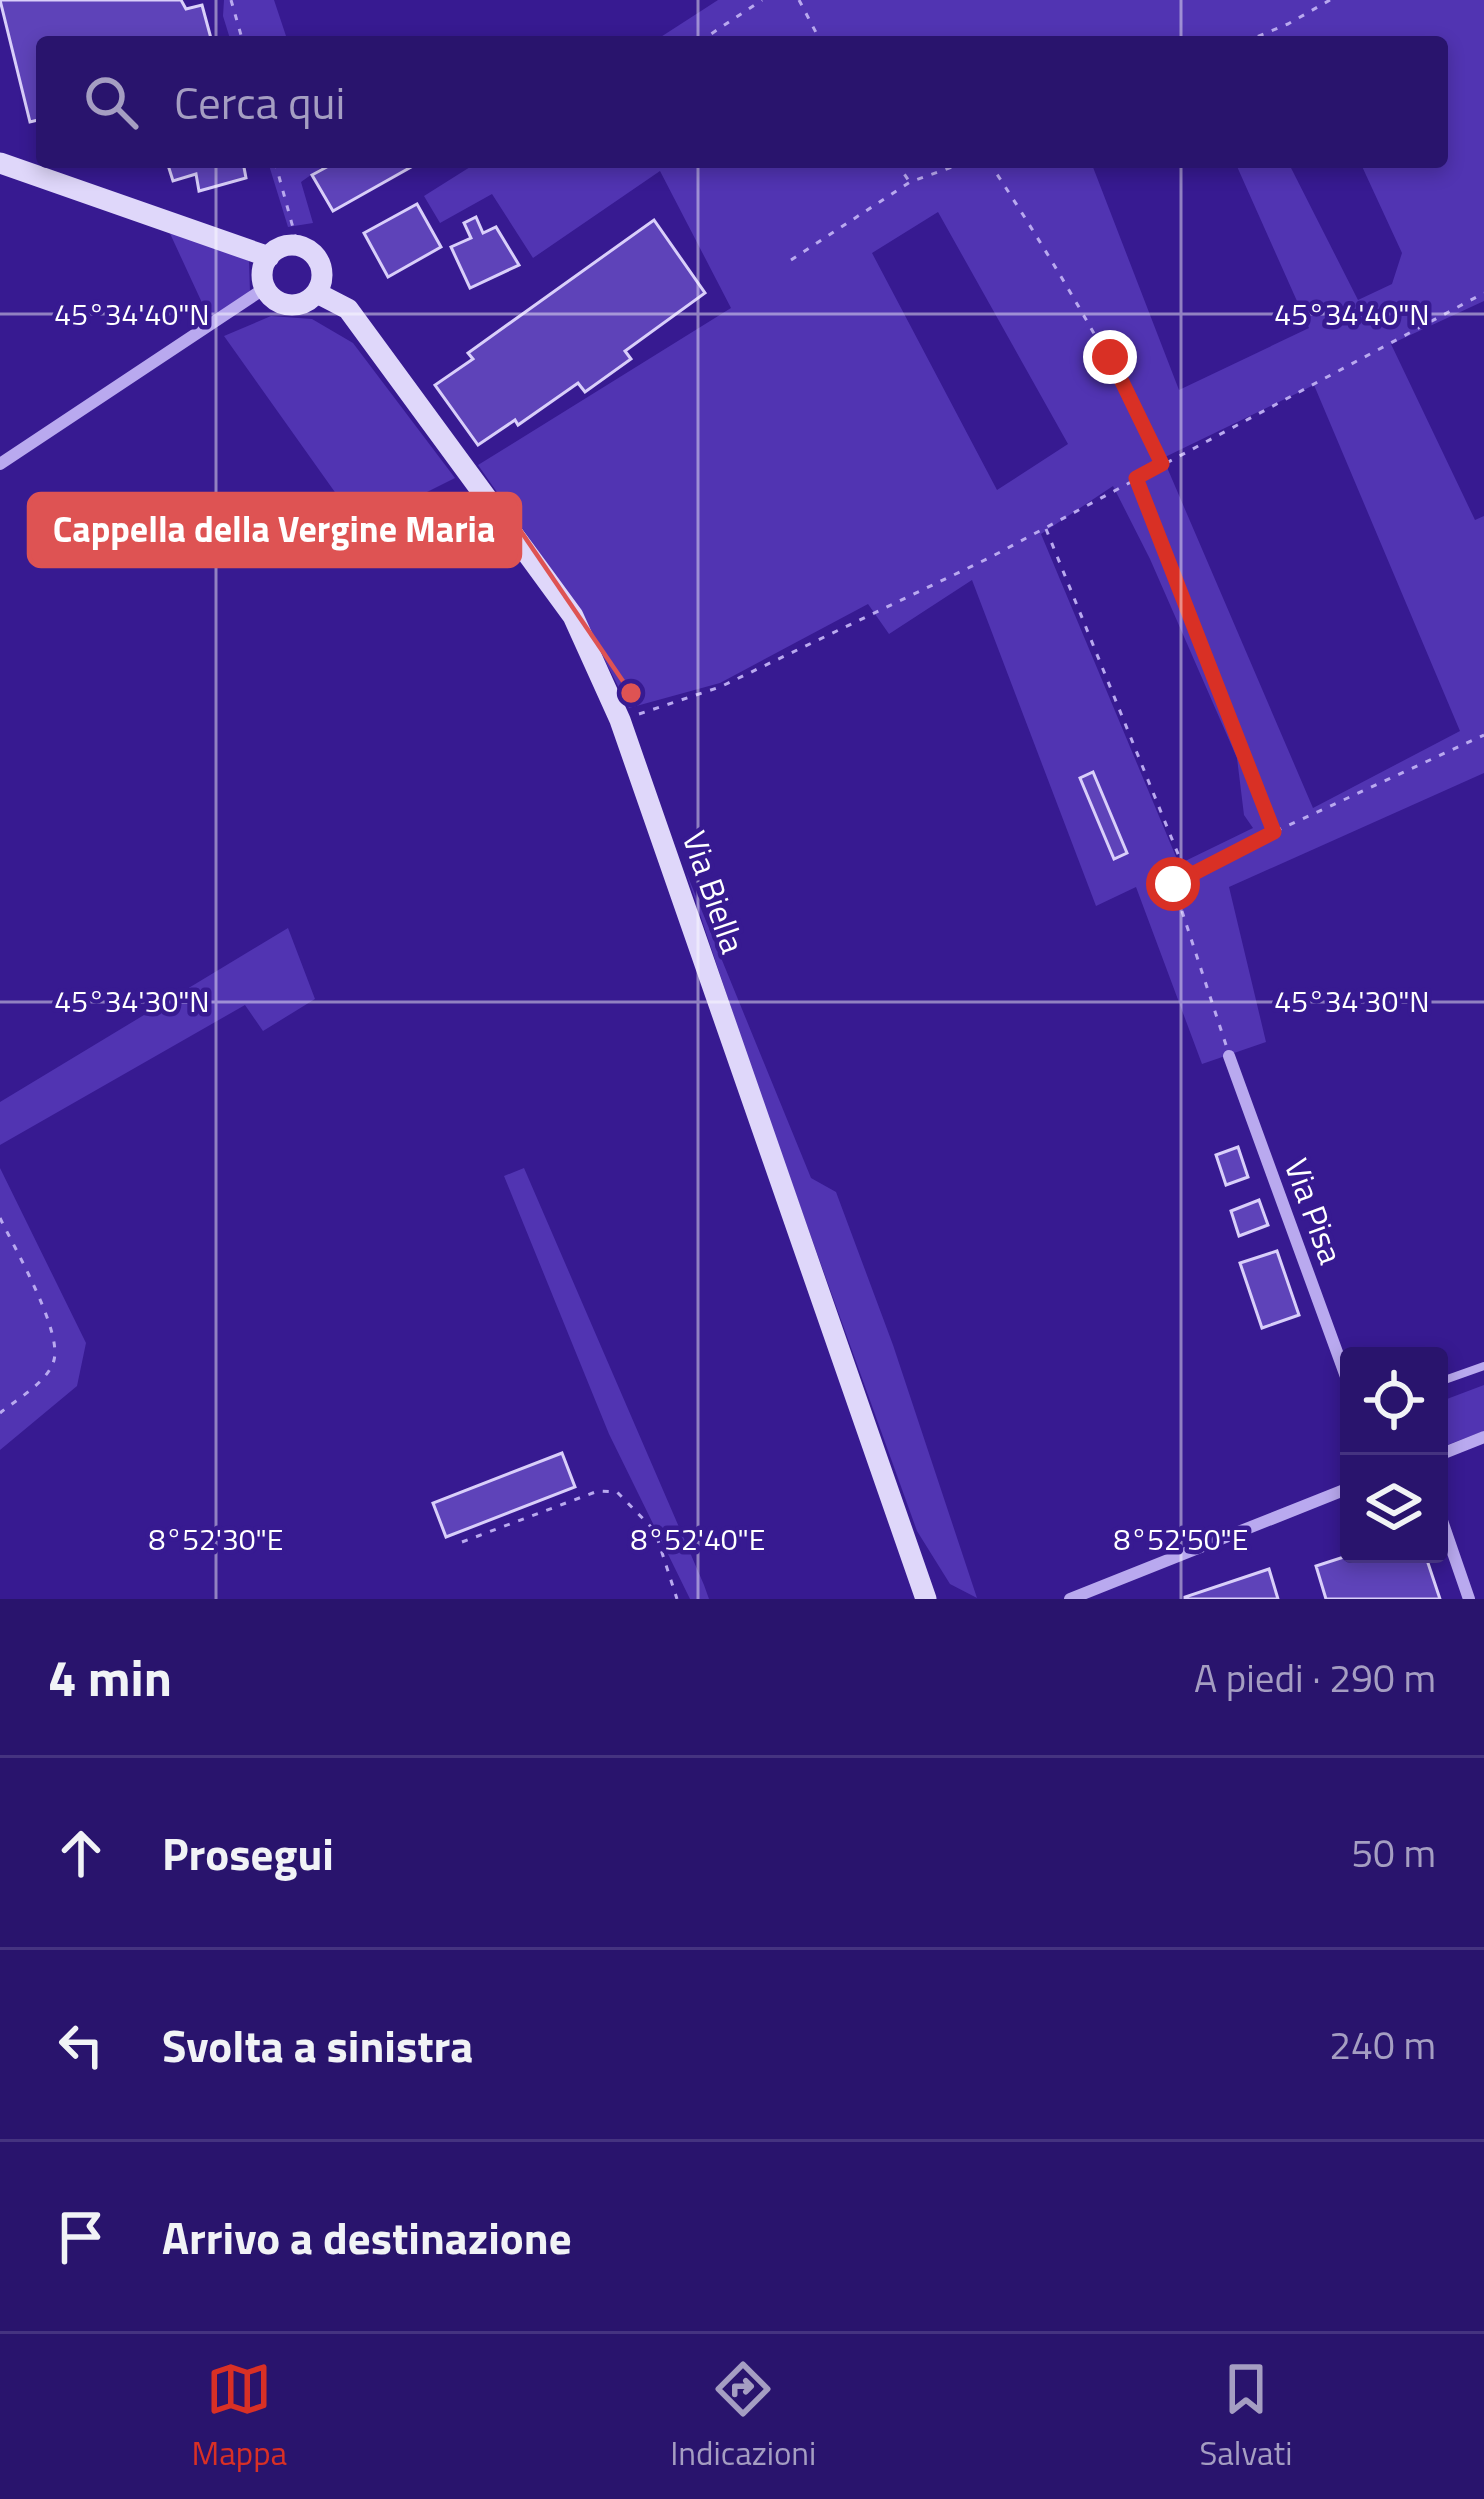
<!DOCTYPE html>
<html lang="it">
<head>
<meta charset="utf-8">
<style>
  :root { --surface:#29146d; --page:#311d72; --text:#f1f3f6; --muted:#a59ec2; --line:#453380; --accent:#d93025 }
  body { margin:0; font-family:"Titillium Web",sans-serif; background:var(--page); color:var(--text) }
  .controls { position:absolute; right:36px; bottom:36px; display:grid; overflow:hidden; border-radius:12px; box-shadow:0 6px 18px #0003 }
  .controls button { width:108px; height:108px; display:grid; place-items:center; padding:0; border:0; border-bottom:3px solid var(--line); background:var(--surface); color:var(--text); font:60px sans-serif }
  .stop { position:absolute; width:36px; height:36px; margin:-27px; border:9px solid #d93025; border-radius:50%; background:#fff }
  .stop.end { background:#d93025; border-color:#fff; box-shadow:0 3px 12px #0008 }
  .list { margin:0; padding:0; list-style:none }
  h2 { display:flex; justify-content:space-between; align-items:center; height:156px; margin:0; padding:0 48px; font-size:51px }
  h2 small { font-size:39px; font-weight:400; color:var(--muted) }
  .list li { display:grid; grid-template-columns:78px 1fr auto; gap:36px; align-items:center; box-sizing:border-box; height:192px; padding:0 48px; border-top:3px solid var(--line) }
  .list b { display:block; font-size:45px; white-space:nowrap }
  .list em { font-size:39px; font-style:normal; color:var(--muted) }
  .icon { flex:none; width:66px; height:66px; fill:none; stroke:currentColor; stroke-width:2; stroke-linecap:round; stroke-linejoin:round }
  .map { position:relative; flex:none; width:1484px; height:1599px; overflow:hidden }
  .search { position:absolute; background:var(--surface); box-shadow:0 6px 18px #0003; left:36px; right:36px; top:36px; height:132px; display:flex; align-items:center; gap:30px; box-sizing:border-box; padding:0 42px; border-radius:12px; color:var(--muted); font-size:45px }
  .sheet { height:732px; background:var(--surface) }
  nav { display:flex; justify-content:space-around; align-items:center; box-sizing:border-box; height:168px; border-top:3px solid var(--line); background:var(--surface); font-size:33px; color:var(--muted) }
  nav a { display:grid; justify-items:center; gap:6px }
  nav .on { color:var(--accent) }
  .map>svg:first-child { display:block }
</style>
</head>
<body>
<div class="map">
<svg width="1484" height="1599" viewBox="0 0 1484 1599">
  <rect width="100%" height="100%" fill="#371a91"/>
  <!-- green -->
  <path fill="#5134b2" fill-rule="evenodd" d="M224,0H274L288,42H231L223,16Z
    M718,0H1484V301L1391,344L1475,520L1484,516V773L1229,887L1266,1042L1202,1064L1136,887L1096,906L972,580L889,634L868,604L720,683L629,708L580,611L478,465L731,308L660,171L533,258L492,194L440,223L424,196L478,162H1091L1179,390L1309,328L1235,162H1288L1358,300L1392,284L1402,253L1360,162H1442V42H653ZM938,212L1068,444L997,490L872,253ZM1314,385L1460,731L1313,808L1163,458ZM1113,486L1150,559L1237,758L1244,815L1253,828L1179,864L1041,534Z
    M268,162H329L301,182L313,223L288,227Z
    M167,227L249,261L250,293L210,320Z
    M271,316L312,319L353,343L455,478L359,526L224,336Z
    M686,872L811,1178L836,1192L893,1345L977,1598L950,1584L917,1531L759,1092Z
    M288,928L315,999L263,1031L245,1005L0,1145V1102Z
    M0,1168L86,1343L77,1386L0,1450Z
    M524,1168L704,1585L709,1599H690L609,1434L504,1176Z
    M1484,1385V1431L1439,1448V1402Z"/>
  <!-- building -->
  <path fill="#5e43b9" stroke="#d9cffa" stroke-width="3" d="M0,0H181L186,9L202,5L212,42H42V119L30,122Z
    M167,162H243L246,178L199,191L196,174L173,181Z
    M336,162H420L333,211L312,175Z
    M417,204L441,247L388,277L364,233Z
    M476,217L483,233L496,227L519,265L470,288L451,247L471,238L464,223Z
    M654,220L705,293L625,351L631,359L585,392L578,383L518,425L515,420L478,445L435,385L473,359L468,353Z
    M1093,772L1127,853L1114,859L1080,778Z
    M1238,1147L1248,1177L1226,1185L1216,1155Z
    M1259,1200L1268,1225L1239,1236L1231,1211Z
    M1277,1251L1299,1315L1262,1328L1240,1263Z
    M562,1453L575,1487L446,1537L433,1503Z
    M1353,1554H1425L1440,1599H1326L1316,1566Z
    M1269,1569L1278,1599H1185V1597Z"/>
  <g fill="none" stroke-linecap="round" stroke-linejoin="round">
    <!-- path -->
    <path stroke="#b9a9ef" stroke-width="3" stroke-dasharray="6 9" stroke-linecap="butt" d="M231,0L243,42
      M799,0L821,42
      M699,42L762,0
      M1244,42L1288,24L1330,0
      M275,162L298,246
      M896,162L909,181
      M989,162C1053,259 1110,357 1162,462
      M791,260L910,182L966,162
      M1137,479L1273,828
      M1046,529L1187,876
      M639,714L720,687L989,558L1484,293
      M1226,1045L1173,884L1274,832L1484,735
      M0,1218C14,1247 62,1330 54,1360C48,1382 17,1399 0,1413
      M1439,1476L1447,1500
      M462,1542L598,1491L617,1492L655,1531L677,1599"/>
    <!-- lane -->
    <path stroke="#b9a9ef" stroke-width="8" d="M1439,1382L1484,1366"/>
    <!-- street -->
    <path stroke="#b9a9ef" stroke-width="12" d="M0,464L265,288
      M1229,1056L1349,1385
      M1439,1455L1484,1437
      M1439,1512L1469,1599
      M1070,1599L1349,1488"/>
    <!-- secondary -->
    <path stroke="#dfd7fa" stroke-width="21" d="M0,163L269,257
      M262 275a30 30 0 1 1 60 0a30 30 0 1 1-60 0Z
      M317,293L348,309L573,616L620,720L926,1599"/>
  </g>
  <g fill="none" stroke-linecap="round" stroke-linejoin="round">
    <!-- route -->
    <path stroke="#d93025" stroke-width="15" d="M1110,357L1162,464L1136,478L1274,832L1173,884"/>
  </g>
  <!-- ticks -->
  <path fill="none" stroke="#fff" stroke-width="3" stroke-opacity="0.45" d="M216,0V42M698,0V42M1181,0V42M216,162V1599M698,162V1599M1181,162V1599M0,314H1484M0,1002H1484"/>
  <g text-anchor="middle" stroke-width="9" stroke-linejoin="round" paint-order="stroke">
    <!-- street labels -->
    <g font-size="33" fill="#fff" stroke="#371a91">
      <text transform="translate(714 892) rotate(71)" y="12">Via Biella</text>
      <text transform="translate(1314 1211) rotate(70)" y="12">Via Pisa</text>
    </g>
  </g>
  <g font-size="30" text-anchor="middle" fill="#fff" stroke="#371a91" stroke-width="9" stroke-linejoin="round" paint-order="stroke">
    <text x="132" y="325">45°34'40"N</text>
    <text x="1352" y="325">45°34'40"N</text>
    <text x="132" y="1012">45°34'30"N</text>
    <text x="1352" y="1012">45°34'30"N</text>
    <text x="216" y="1550">8°52'30"E</text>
    <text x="698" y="1550">8°52'40"E</text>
    <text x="1181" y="1550">8°52'50"E</text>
  </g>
  <!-- callouts -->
  <path fill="none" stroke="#de5353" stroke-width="4.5" d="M631 693L520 530"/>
  <circle fill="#de5353" stroke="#371a91" stroke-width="4.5" cx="631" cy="693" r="12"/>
  <rect fill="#de5353" stroke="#de5353" stroke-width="4.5" x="29" y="494" width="491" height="72" rx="12"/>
  <g font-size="36" text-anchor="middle" font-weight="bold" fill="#fff">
    <text x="274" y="542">Cappella della Vergine Maria</text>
  </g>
</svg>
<div class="controls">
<button><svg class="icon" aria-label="locate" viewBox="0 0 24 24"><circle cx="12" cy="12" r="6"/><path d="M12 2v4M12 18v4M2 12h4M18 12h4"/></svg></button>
<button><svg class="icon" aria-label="layers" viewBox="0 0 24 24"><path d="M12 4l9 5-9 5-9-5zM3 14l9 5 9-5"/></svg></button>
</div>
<div class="stop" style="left:1173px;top:884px"></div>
<div class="stop end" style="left:1110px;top:357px"></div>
<div class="search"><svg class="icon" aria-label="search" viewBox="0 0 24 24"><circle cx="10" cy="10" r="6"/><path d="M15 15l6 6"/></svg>Cerca qui</div>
</div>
<section class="sheet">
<h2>4 min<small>A piedi · 290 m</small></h2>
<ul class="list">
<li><svg class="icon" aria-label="ahead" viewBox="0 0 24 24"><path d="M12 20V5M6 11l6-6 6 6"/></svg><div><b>Prosegui</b></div><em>50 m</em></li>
<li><svg class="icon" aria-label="left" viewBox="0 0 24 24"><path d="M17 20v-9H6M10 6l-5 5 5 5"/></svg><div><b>Svolta a sinistra</b></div><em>240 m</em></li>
<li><svg class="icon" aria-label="arrive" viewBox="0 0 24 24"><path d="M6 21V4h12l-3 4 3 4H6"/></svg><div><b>Arrivo a destinazione</b></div></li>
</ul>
</section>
<nav>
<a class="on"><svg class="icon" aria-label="map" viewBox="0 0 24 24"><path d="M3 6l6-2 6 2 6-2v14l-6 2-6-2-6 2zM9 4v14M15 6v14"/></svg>Mappa</a>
<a><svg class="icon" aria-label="directions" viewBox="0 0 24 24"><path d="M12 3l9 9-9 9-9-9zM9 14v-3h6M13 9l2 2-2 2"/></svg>Indicazioni</a>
<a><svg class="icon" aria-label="saved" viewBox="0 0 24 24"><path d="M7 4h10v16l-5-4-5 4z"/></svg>Salvati</a>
</nav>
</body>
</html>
